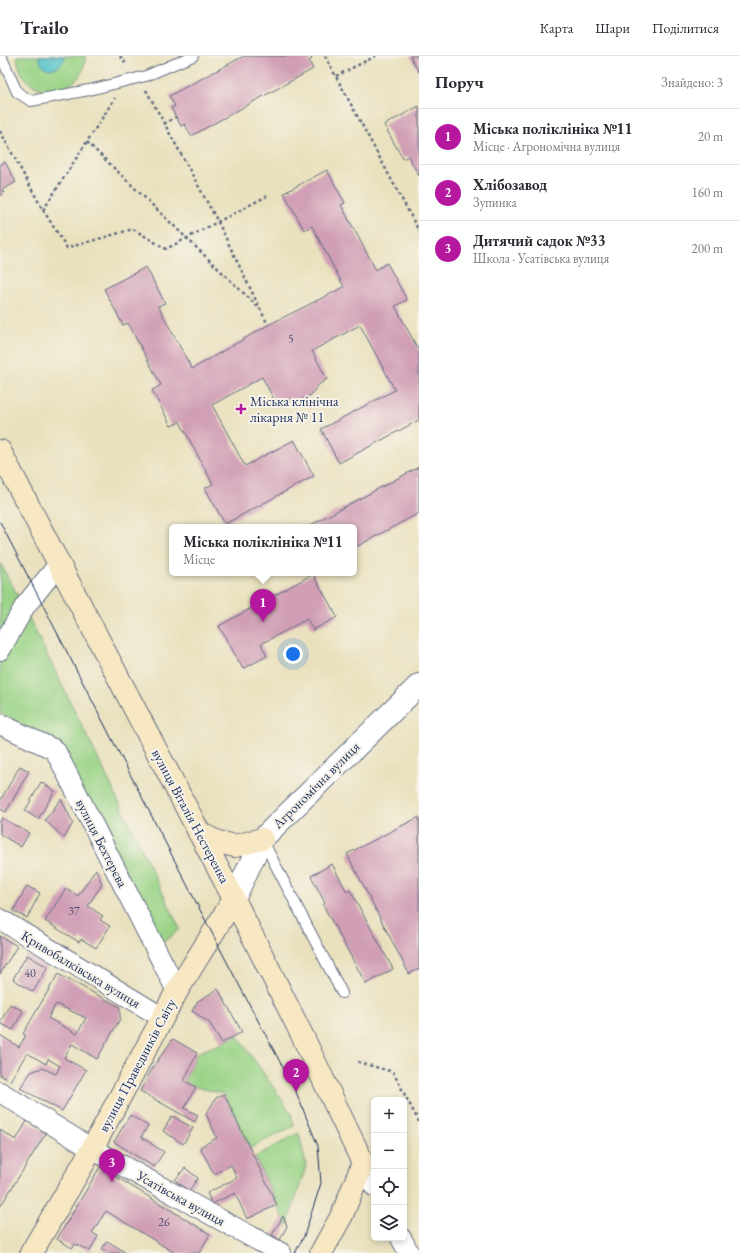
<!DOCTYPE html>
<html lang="uk">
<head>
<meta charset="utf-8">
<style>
  :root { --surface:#fff; --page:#f2f2f3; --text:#2b2b33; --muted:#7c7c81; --line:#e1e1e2; --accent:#b5179e }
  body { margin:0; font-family:"EB Garamond",serif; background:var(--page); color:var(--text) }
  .controls { position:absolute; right:12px; bottom:12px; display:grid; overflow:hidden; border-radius:6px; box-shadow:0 2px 6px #0003 }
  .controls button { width:36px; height:36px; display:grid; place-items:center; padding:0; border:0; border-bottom:1px solid var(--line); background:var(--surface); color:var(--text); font:20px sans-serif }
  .you { position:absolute; left:293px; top:598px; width:14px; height:14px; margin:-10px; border:3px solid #fff; border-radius:50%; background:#1a73e8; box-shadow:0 0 0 6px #1a73e833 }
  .badge { display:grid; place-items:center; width:26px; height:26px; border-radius:50%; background:var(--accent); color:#fff; font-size:13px; font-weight:700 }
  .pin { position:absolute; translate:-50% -33px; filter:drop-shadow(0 1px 2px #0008) }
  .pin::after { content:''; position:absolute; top:21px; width:14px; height:12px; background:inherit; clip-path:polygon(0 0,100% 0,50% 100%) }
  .popup { position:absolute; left:169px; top:468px; width:188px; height:52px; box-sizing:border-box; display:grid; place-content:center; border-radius:6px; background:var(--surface); filter:drop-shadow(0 1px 3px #0005); font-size:13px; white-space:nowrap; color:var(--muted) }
  .popup b { font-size:15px; color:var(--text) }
  .popup::after { content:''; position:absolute; left:50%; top:100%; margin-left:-8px; border:8px solid transparent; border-top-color:var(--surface) }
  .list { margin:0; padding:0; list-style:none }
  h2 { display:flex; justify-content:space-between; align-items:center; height:52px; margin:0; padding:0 16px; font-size:17px }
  h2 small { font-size:13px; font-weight:400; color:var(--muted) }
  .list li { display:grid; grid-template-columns:26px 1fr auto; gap:12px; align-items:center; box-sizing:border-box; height:56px; padding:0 16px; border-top:1px solid var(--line) }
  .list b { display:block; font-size:15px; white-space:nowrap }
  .list p { margin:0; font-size:13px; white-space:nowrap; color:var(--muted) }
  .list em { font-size:13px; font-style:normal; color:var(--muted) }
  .icon { flex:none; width:22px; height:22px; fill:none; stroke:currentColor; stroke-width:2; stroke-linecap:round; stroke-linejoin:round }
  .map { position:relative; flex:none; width:419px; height:1197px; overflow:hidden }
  header { display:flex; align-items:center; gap:24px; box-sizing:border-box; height:56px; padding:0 20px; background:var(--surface); border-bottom:1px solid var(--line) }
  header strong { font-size:19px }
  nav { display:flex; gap:22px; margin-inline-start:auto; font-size:14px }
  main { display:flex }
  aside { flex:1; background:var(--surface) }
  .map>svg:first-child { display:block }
</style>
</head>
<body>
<header>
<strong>Trailo</strong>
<nav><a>Карта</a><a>Шари</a><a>Поділитися</a></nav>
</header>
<main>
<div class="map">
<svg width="419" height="1197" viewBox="0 0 419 1197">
  <rect width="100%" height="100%" fill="#f7f3e8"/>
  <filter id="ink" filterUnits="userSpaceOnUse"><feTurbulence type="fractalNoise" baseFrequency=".025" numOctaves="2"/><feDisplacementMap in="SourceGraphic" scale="8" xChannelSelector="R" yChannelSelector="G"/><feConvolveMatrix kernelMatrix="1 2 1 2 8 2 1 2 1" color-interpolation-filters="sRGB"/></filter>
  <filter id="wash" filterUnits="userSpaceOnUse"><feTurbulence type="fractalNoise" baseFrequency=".012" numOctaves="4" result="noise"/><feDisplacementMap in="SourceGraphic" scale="16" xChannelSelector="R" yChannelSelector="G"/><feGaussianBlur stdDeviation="0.9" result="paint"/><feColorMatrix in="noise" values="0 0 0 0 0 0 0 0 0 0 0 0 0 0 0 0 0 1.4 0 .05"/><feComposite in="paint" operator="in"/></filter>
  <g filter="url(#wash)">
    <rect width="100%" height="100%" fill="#e9e1be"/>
    <!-- green -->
    <path fill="#9ad386" stroke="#5a8172" d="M17,0H85C88,39 22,51 17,0Z
      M0,507L18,540L95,696L180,873L161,888L58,689L0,657Z
      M237,979L291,1057L294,1070L250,1092L224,1038L196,1031L184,1025L197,997L222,987Z
      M299,1077L306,1110L287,1170L255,1101Z"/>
    <!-- water -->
    <path fill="#55c3c9" stroke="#387994" d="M39,0H65C61,16 41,18 39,0Z"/>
    <g id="blocks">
      <!-- building -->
      <path fill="#d09eb5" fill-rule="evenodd" d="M244,0H311L312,3L309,5L313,13L191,80L185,68L181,70L171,52L175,50L169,40Z
        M410,0H419V16Z
        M419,50V120L408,100L403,103L384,69Z
        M5,106L16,126L2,134L4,137L0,140V109Z
        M327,114L345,147L341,149L376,214L387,207L407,244L395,250L419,295V364L339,407L321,373L395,334L360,269L312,295L327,323L317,330L312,338L300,345L291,344L277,349L262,321L212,349L245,410L294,384L314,420L225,468L205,432L213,428L180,366L171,370L152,334L161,329L128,267L123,269L104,233L146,211L165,247L158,250L192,313L268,269L344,231L312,170L304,174L284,137Z
        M419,411V457L354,492V471H307Z
        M313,518L337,561L313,574L307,563L261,588L267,600L243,613L219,570Z
        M20,710L29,715L6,756L0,753V745Z
        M41,726L55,735L38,763L25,755Z
        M61,743L73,767L64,782L45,764Z
        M419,761V913L409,918L347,798Z
        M2,762L29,777L21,791L0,778V766Z
        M332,808L347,836L350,834L393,913L366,928L323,849L325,847L311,820Z
        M96,813L102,828L88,850L103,860L100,864L110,870L96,892L81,883L79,886L45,865L66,832L78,840Z
        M27,830L40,837L27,862L13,855Z
        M0,880L17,890L0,918Z
        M27,899L48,911L33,936L13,923Z
        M58,918L120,951V963L97,1003L72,988L64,1002L86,1014L62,1055L20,1032L31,1016L42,1012L56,1018L60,1010L48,1003L46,1008L27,997L10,1025L0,1019V979L19,991L26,979L23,978ZM56,948L86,962L77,978L48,962Z
        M218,933L242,976L222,987L209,966L192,955L198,945Z
        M10,948L23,955L13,974L0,967Z
        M173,983L197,997L184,1025L196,1031L184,1052L198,1059L195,1066L140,1035L155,1008Z
        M224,1038L277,1149L247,1163L235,1137L212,1148L207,1137L237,1122L231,1109L214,1118L200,1091L217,1082L206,1058L216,1042Z
        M130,1059L148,1070L141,1081L164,1096L154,1111L114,1086Z
        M172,1060L193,1072L183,1088L163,1075Z
        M27,1065L46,1077L0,1151V1074L16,1084Z
        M100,1111L210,1178L199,1197H175L106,1155L92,1177L98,1180L90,1195L75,1188L72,1192L57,1183Z
        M185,1112L198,1122L189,1135L175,1124Z
        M283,1160L287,1170L280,1184L272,1179Z
        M107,1185L117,1191L126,1197H109L102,1193Z"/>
    </g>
  </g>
  <g filter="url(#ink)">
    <use href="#blocks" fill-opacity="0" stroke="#636d80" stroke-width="1"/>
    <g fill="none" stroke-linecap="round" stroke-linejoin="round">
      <!-- service casing -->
      <g stroke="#636d80" stroke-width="12">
        <path id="service" d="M1,0L17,36L31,45L89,34L146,20L193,0
          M263,785L342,937"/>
      </g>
      <!-- minor casing -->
      <g stroke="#636d80" stroke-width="22">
        <path id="minor" d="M0,594L25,550L59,508
          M0,668L55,694L177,935
          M0,863L163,962
          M0,1036L92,1093L281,1197
          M363,1107L374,1130
          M401,1182L409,1197"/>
      </g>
      <!-- tertiary casing -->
      <g stroke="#636d80" stroke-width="24">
        <path id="tertiary" d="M234,843L262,783L419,629"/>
      </g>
      <!-- secondary casing -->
      <g stroke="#636d80" stroke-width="24">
        <path id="secondary" d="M0,395L234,843L302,979L363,1107L342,1159L321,1197
          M199,777L218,786L235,790L262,783
          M31,1197L92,1093L177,935L234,843"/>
      </g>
      <!-- path -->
      <path stroke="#636d80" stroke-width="2.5" stroke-dasharray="3 3" stroke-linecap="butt" d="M120,0L127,9
        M325,0L419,175
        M336,20L376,0
        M146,34L218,166L268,269
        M164,68L176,61
        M0,75L43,154L67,192L133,173L166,193L267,140
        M87,86L258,251
        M43,154L115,42
        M358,1006L393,1016L419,1066"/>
      <!-- service -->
      <use href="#service" stroke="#fff" stroke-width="10"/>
      <!-- minor -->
      <use href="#minor" stroke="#fff" stroke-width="20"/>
      <!-- tertiary -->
      <use href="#tertiary" stroke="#fff" stroke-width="22"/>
      <!-- secondary -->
      <use href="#secondary" stroke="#f7e8c3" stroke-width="22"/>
      <!-- tram -->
      <path stroke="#1b2f5e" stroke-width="1" d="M0,466L229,910L296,1036L318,1090L321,1127L304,1180L295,1197"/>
    </g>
  </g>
  <!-- markers -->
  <path fill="#b5179e" stroke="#f7f3e8" stroke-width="1.5" d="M239 347h4v4h4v4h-4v4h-4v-4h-4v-4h4z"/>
  <g text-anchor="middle" stroke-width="4" stroke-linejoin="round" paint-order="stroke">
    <!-- number labels -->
    <g font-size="12" fill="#484b74">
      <text x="291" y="286">5</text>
      <text x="74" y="859">37</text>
      <text x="30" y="921">40</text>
      <text x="164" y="1170">26</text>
    </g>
    <!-- poi labels -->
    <g font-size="14" fill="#1b2f5e" stroke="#f7f3e8" text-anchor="start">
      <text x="250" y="350">Міська клінічна<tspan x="250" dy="16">лікарня № 11</tspan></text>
    </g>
    <!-- street labels -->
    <g font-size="14" fill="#1b2f5e" stroke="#f7f3e8">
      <text transform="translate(316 729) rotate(-45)" y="5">Агрономічна вулиця</text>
      <text transform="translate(191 760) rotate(62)" y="5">вулиця Віталія Нестеренка</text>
      <text transform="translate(102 787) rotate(63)" y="5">вулиця Бехтерєва</text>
      <text transform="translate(81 913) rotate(31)" y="5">Кривобалківська вулиця</text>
      <text transform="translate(137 1009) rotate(-62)" y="5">вулиця Праведників Світу</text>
      <text transform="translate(181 1142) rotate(29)" y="5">Усатівська вулиця</text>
    </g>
  </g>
</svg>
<div class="controls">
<button>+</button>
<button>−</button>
<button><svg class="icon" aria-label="locate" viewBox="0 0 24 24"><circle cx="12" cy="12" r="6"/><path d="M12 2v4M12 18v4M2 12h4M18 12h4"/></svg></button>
<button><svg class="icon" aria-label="layers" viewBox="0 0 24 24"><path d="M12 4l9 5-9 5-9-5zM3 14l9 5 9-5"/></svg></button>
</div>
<div class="you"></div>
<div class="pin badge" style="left:263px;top:566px">1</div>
<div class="popup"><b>Міська поліклініка №11</b>Місце</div>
<div class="pin badge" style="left:296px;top:1036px">2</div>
<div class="pin badge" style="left:112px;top:1126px">3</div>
</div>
<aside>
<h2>Поруч<small>Знайдено: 3</small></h2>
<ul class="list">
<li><span class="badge">1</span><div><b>Міська поліклініка №11</b><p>Місце · Агрономічна вулиця</p></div><em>20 m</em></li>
<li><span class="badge">2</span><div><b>Хлібозавод</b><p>Зупинка</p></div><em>160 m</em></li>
<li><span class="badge">3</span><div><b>Дитячий садок №33</b><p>Школа · Усатівська вулиця</p></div><em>200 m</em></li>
</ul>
</aside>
</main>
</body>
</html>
